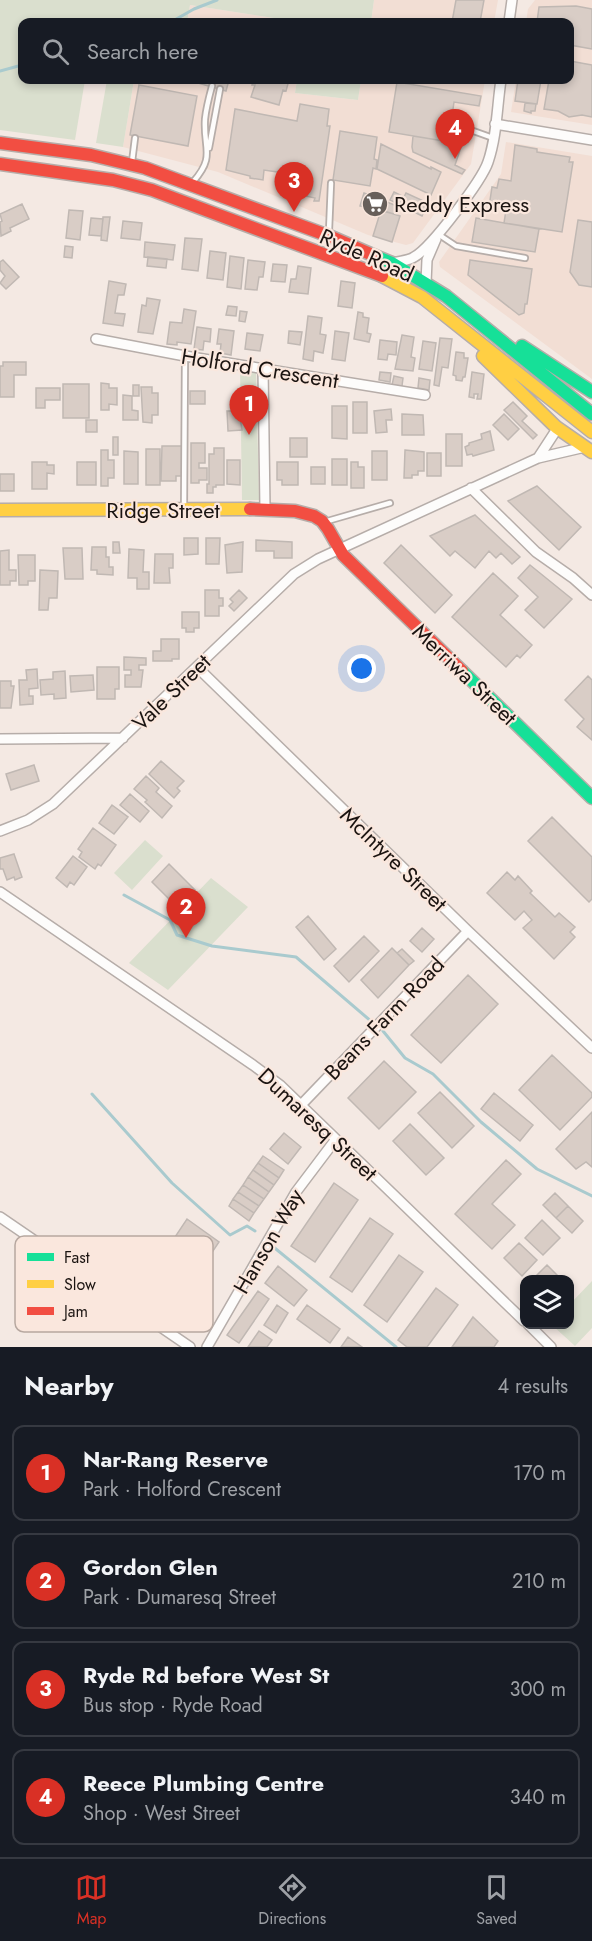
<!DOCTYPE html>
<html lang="en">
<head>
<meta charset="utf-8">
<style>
  :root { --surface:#171b24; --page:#20242c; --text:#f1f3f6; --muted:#9ea1a6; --line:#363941; --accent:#d93025 }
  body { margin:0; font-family:Jost,sans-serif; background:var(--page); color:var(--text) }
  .controls { position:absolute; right:18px; bottom:18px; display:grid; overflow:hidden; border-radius:12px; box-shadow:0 3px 9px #0003 }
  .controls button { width:54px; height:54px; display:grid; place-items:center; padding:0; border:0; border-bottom:2px solid var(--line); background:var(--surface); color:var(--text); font:30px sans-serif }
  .you { position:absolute; left:362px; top:669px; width:21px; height:21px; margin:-15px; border:4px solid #fff; border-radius:50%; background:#1a73e8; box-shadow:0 0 0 9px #1a73e833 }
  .badge { display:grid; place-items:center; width:39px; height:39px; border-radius:50%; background:var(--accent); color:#fff; font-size:20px; font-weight:700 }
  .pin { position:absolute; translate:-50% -50px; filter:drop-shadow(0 2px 3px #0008) }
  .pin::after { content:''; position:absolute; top:32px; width:21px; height:18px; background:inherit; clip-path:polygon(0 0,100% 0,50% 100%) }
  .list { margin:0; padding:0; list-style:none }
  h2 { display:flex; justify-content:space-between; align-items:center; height:78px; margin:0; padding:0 24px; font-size:26px }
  h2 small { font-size:20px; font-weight:400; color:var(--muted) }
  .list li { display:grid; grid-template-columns:39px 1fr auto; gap:18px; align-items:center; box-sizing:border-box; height:96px; margin:0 12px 12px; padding:0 12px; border:2px solid var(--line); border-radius:12px }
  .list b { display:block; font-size:22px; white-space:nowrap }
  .list p { margin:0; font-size:20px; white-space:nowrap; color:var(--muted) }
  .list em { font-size:20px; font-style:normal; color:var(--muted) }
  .icon { flex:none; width:33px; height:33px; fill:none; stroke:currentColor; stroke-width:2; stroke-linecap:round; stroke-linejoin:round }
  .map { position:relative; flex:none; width:592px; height:1347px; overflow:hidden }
  .search { position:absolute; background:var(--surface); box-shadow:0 3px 9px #0003; left:18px; right:18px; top:18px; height:66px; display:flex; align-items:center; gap:15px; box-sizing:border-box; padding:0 21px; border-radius:12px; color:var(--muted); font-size:22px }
  .sheet { height:510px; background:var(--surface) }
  nav { display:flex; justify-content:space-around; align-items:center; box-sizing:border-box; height:84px; border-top:2px solid var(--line); background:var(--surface); font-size:16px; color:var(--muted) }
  nav a { display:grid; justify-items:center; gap:3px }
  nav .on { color:var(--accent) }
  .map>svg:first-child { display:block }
</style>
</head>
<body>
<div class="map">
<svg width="592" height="1347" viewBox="0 0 592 1347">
  <rect width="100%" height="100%" fill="#f4e9e3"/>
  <!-- built -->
  <path fill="#f2ded4" d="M374,0H498L494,22H371Z
    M535,0H592V125L511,112L516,80H570V22H526L528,9Z
    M190,5L300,22H187Z
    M134,80H164L176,82L177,80H297L295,93L358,100L361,80H485L471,164L413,243L406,245L368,235L218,172L123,147Z
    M506,142L592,156V379L440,267L439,262L501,174Z"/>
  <!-- green -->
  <path fill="#dadfce" d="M0,0H374L371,22H300L190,5L187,22H22V80H85L75,140L0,130Z
    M107,80H134L123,147L96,143Z
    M297,80H361L358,100L295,93Z
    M240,367L256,369L259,500H242Z
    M145,840L163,856L132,890L114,873Z
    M211,878L248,907L168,990L129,963Z
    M592,1281V1328L575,1346L552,1325L570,1324V1304Z"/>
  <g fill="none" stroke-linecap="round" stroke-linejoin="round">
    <!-- stream -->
    <path stroke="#a9cace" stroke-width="3" d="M171,22L194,9L217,0
      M0,71L22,65
      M124,895L170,920L177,935L212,946L296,957L372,1022
      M383,1031L405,1058L433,1074L481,1122L537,1169L592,1196
      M92,1094L172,1183L230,1235L247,1226L255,1231
      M271,1245L396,1347"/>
  </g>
  <!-- building -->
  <path fill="#d9cdc6" stroke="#c0b8b3" stroke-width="1.5" d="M456,0H484L480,22H452Z
    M576,6L592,9V49L570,45V22H537L539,7Z
    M570,61L592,65V117L582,115L569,117L558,111L544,109L549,80H570Z
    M199,80H229L226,91L198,83Z
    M253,80H289L286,91L283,90L279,105L251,97L255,85H252Z
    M518,80H541L537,104L515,101Z
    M397,82L481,96L479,106L454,102L450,130L460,138L462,144L389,132Z
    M139,85L197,96L188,146L130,135Z
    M525,103L536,104L535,111H531V113L524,111Z
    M300,104L329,109L327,126H330L319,201H314L315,198L282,191L284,173L264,170L263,180L250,178V176L226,170L235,109L297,121Z
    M340,131L377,137L374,159L377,160L376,169L373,168L370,186L333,180Z
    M413,136L462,144L455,165L465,170L462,174L413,152L412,147Z
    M381,144L431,169V167L441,172L431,195L377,169Z
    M515,145L537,149V152L570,157L569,162H573L562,232L504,223L506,210L489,207L492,187L497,188L499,179L511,181Z
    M394,192L404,197L406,193L428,203L422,216L390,200Z
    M364,193L397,206L395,214L360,206Z
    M22,204L29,219L10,228L11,231L1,236L0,222L2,221L0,214Z
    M69,210L83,211L80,240L66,238Z
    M381,210L400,216L392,242L373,236Z
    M103,217H110L107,241L101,240Z
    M91,218L103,219L101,236L89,235Z
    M476,218L539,229L535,252L472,242Z
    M578,220L592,222V287L579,285L570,272Z
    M123,221L142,223L140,240L121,238Z
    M185,238L202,239L198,271L182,269Z
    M145,242L175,245L173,260L144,257Z
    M65,246L73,247L72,258L64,257Z
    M210,251L226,253L223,280L207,278Z
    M230,256L244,258L241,289L227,287Z
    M148,257L167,259L166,268L147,266Z
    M3,260L19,277L6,289L0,283L5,276L0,270V262Z
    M248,260L265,262L263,277H259L257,290L245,289Z
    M470,260L532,269L527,304H525L524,313L519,315L468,275Z
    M273,264L287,265L285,282L271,281Z
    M298,266L311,268L308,294L289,292L291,279H296Z
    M109,281L126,284L124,295H118L115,313L125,314L123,326L103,323Z
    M341,281L355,283L352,308L338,306Z
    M147,298L160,300L153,334L138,332L142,305L146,306Z
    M228,306L237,307L236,316L226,315Z
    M184,309L196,311L191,344L177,342V345L167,344L170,322L182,323Z
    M240,311L247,312L245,322L239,321Z
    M358,312L363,313V317L369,318L367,333L371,334L369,342L354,339Z
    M308,316L322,318L320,334L326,335L323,353L314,351L313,361L303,359Z
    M197,327L211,329L210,342L204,341L203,350L194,349Z
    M219,329L234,331L231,355L220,353L221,344H217Z
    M289,331L302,332L300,345L288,343Z
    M335,331L349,333L345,361L332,359Z
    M247,333L263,335L260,351L245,349Z
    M402,335L414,337L411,357L415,358L413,371L395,369Z
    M440,338L452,339L448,368L442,367L439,386L434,385Z
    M380,340L397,342L396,355L388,354L387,360L378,359Z
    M423,341L436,343L432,371L419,369Z
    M456,352L464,353V358H468L465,377H463L462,381L456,380V376L453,375Z
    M3,362H26V375H14V397H0V366H3Z
    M380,372L391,373L390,382L379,380Z
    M472,372L484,374L481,399H477L478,394H474V398L469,397Z
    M394,376L403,378L402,386L392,385Z
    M419,378L430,380L429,390L418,388Z
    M101,383L109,384V388H117V405L109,404V410H101Z
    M63,384H89V418H63Z
    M133,385H139V396H133Z
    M141,387H152V393H158V415H152V423L143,422Z
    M36,388H60V400H45V408H36Z
    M190,391H205V404H190Z
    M123,395L132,396V410L138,411V420H123Z
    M353,402H367V433H353Z
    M513,402L527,416L522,421L537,435L533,439L504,410Z
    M332,406H347V439L332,438Z
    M391,409L392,420H386L387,432L376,433L374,411Z
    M227,411H239L242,430L228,431Z
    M402,414L423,415L424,435H402Z
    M504,414L519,429L508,440L493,425Z
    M86,420H97V432H86Z
    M490,431L494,450L473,456L472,454L467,455L465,447L469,445V443L482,439L481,434Z
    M446,434H462V466H446Z
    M113,437H118V455H113Z
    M290,438H307V457H290Z
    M191,443H205V463H199V468H207V480H199V483H191Z
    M162,446H182V476H176V481H161Z
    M214,448H224V485H216V487H213V493H207V484H209V454H214Z
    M146,449H160V485H146Z
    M101,450H108V460H114V478H108V486H101Z
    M405,450L424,452V471H418V475H412V478H404Z
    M124,451L138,452V484H124Z
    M372,451H387V480H372Z
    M427,453H441V476H427Z
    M332,459H347V485H332Z
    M227,460H240V485L227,484Z
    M32,462H47V465H54V474L47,473V489H32Z
    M77,462H96V485H77Z
    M277,462H298V485H282V480H277Z
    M351,462H358V467H364V488H351Z
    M311,467H325V484H311Z
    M0,474H14V491H0Z
    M537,486L581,527L559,550L508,501Z
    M475,515L520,557L512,564L501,553L496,558L489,551L475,568L455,551L450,556L430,536Z
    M184,538H198V554L184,555Z
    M206,538H220L219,564H206Z
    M256,540L292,542V558H274V551H256Z
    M113,542H119L120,553H113Z
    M243,542L242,572L227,573L225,545Z
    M401,545L452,595L435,613L384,563Z
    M92,547H106V557H109V567H113V575L97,574V570H91Z
    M63,548H82L83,579H65Z
    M129,549L144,550L143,572H149V589H137V578H128Z
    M9,550V570H16V581H10V585H0V551Z
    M155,554H173V568H169L170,583H154Z
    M18,555H35V581H28V585H19Z
    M530,565L572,599L544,628L525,610L538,597L518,578Z
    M40,570L58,571L57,598H49L48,610H39Z
    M493,573L518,596L500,615L532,645L520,658L517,655L506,667L452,617Z
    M205,590H219V598H223V606H219V616H205Z
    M239,590L247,598L234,611L229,606L233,602L230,599Z
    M182,612H199V628H194V632H186V628H182Z
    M161,639H179V659H172V661H153V651H161Z
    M124,657L146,658V665H139V670H143L141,687H125V675H131V670H124Z
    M97,667H119V689H115V699H97Z
    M37,669L38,688L29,689V696H33V704L20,705L19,680H27L26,670Z
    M65,671L66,698L54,699V694L41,695L40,680L53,679V672Z
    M93,675L94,690L71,692L70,676Z
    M588,676L592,680V740L577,727L584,719L565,700Z
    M0,681H11V686H14L11,708H0Z
    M161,761L184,781L177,788L180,791L174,798L149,774Z
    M34,765L39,781L11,790L6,774Z
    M146,776L159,788L156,792L172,806L162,818L145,802L147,800L134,789Z
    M130,794L149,811L140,822L120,805Z
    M112,805L128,817L114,834L99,823Z
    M552,817L592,857V899L589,902L528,841Z
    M93,828L116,845L101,866L98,864L95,869L79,857L82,852L78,849Z
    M14,854L22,877L15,880L14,877L7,880L3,869H0V858Z
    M73,856L87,867L74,885L70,882L67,887L56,878Z
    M169,864L195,890L178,908L152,882Z
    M507,872L515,880L518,876L532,891L530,893L555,917L559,913L575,927L570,932L575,937L554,959L523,928L532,920L524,911L515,920L487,893Z
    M308,916L336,949L324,960L296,927Z
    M422,928L434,939L422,952L410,941Z
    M364,936L379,951L349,982L334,966Z
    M392,948L409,965L378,998L361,980Z
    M402,949L414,961L409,965L397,953Z
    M468,975L498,1004L441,1063L411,1035Z
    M552,1055L592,1093V1097L560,1130L519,1090Z
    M384,1061L416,1092L379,1129L348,1098Z
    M440,1092L474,1126L452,1148L418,1113Z
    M494,1093L533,1125L520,1141L481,1109Z
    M592,1112V1167L586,1162L576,1169L556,1149Z
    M410,1124L444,1158L426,1175L393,1141Z
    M284,1133L301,1147L288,1164L270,1149Z
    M263,1156L284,1170L279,1178L258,1163Z
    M506,1160L521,1174L492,1204L515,1225L492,1249L455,1214Z
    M258,1163L279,1178L274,1185L253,1170Z
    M253,1170L274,1185L269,1192L248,1177Z
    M248,1177L269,1192L264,1199L243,1185Z
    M334,1183L358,1200L315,1262L291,1246Z
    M243,1185L264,1199L259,1206L238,1192Z
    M238,1192L259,1206L254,1213L233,1199Z
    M555,1193L568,1206L556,1218L543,1205Z
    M233,1199L254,1213L249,1221L229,1206Z
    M568,1206L583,1221L572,1233L556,1218Z
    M370,1218L393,1234L352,1292L330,1277Z
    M187,1219L219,1242L207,1260L175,1237Z
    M542,1220L560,1238L543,1255L525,1238Z
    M519,1243L537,1260L522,1276L504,1258Z
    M399,1255L423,1272L387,1322L364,1305Z
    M547,1265L560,1278L558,1280H532Z
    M278,1266L307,1290L294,1306L265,1283Z
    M436,1288L458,1305L427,1347H407L398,1340Z
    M258,1291L269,1299L239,1343L227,1335Z
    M277,1305L288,1313L276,1333L264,1325Z
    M307,1305L340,1329L330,1343L297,1319Z
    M473,1317L498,1341L494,1347H452Z
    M259,1331L272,1340L267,1347H248Z
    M348,1337L362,1347H341Z"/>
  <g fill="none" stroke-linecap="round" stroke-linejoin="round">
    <!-- lane casing -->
    <g stroke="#b6ada9" stroke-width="8">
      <path id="lane" d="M451,123L493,138
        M209,148L220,89
        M132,162L135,138
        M193,182C216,156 203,149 205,119C206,109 209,97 212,86
        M329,231L331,183
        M438,234L456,246L525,258
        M184,509L185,356
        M324,522L390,503"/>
    </g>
    <!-- street casing -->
    <g stroke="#b6ada9" stroke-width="12">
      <path id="street" d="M509,22L512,0
        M495,124L592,140
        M392,263C398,261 409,261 414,257C431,248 482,180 488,162C497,136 497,106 501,80
        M426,283L427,260L436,239
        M96,339L185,356L425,395
        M263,368L265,509
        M538,458L555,432L556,427
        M471,488L536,552L573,578L592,595
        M197,667L468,931L592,1048
        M0,739L123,738
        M0,831L28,820L53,804L294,574L318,559L538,458L585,447
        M0,892L253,1065L280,1085L524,1321
        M301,1105L468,931
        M0,1217L190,1347
        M528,1324L551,1347
        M207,1347L296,1192L336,1139"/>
    </g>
    <!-- fast casing -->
    <g stroke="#b6ada9" stroke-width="15">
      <path id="fast" d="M375,256L392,263L446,296L592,414
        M522,346L592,392
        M462,671L592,798"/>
    </g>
    <!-- slow casing -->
    <g stroke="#b6ada9" stroke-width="15">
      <path id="slow" d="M382,276L422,297L592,432
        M483,356L556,427L592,452
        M0,510L250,509"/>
    </g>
    <!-- jam casing -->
    <g stroke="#b6ada9" stroke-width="15">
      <path id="jam" d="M0,143L91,155L145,168L329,236L375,256
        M0,164L113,180L152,190L382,276
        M250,509L295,511L314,516L322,521L328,529L343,555L462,671"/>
    </g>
    <!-- lane -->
    <use href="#lane" stroke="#fdfcfb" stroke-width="4.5"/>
    <!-- street -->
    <use href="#street" stroke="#fdfcfb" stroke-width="9"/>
    <!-- fast -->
    <use href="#fast" stroke="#16e098" stroke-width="12"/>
    <!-- slow -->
    <use href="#slow" stroke="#ffcf43" stroke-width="12"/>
    <!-- jam -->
    <use href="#jam" stroke="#f24e42" stroke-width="12"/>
  </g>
  <!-- icons -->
  <defs>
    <g id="supermarket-disc" transform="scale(1.35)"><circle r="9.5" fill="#675f5a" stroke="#fae7dd"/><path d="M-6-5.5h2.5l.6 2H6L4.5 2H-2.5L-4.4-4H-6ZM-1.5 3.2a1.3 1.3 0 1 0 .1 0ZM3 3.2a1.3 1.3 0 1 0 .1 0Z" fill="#fff"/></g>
  </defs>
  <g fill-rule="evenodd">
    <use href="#supermarket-disc" x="375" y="204"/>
  </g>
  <g text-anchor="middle" stroke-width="4.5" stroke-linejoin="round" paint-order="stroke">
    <!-- poi labels -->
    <g font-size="22" fill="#1b1411" stroke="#fae7dd" text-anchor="start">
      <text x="394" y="212">Reddy Express</text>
    </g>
    <!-- street labels -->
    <g font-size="22" fill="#1b1411" stroke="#fae7dd">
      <text transform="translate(367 255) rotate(24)" y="8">Ryde Road</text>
      <text transform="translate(260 368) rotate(9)" y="8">Holford Crescent</text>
      <text x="163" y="518">Ridge Street</text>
      <text transform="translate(465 674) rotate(44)" y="8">Merriwa Street</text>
      <text transform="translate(171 692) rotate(-44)" y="8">Vale Street</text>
      <text transform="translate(394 859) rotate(44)" y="8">McIntyre Street</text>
      <text transform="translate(384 1018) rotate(-46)" y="8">Beans Farm Road</text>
      <text transform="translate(318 1124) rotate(43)" y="8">Dumaresq Street</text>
      <text transform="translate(268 1241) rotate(-60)" y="8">Hanson Way</text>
    </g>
  </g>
  <!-- legend -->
  <rect x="15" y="1236" width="198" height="96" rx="9" fill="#fae7dd" stroke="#b7a8a0" stroke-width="1.5"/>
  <rect x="27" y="1253" width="27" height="8" fill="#16e098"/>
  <rect x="27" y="1280" width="27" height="8" fill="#ffcf43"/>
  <rect x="27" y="1307" width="27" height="8" fill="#f24e42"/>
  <g font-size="16" fill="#1b1411">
    <text x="64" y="1263">Fast</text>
    <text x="64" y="1290">Slow</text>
    <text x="64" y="1317">Jam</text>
  </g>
</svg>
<div class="controls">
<button><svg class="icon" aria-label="layers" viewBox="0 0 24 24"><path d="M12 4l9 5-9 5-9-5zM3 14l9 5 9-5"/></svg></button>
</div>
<div class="you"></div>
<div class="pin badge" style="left:249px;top:435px">1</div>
<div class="pin badge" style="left:186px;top:938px">2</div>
<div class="pin badge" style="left:294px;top:212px">3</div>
<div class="pin badge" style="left:455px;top:159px">4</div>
<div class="search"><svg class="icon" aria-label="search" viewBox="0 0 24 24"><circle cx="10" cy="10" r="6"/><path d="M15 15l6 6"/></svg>Search here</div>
</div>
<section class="sheet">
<h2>Nearby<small>4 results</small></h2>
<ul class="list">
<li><span class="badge">1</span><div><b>Nar-Rang Reserve</b><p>Park · Holford Crescent</p></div><em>170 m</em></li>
<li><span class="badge">2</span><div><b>Gordon Glen</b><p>Park · Dumaresq Street</p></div><em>210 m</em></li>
<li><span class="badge">3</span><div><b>Ryde Rd before West St</b><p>Bus stop · Ryde Road</p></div><em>300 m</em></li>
<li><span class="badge">4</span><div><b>Reece Plumbing Centre</b><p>Shop · West Street</p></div><em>340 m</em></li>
</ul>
</section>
<nav>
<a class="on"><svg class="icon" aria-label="map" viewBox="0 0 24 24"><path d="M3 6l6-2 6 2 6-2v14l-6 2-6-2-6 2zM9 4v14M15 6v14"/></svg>Map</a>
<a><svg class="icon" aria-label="directions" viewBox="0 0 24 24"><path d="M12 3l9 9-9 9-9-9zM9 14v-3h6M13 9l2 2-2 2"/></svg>Directions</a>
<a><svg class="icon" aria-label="saved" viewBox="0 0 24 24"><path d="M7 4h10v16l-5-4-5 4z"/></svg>Saved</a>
</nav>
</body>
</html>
